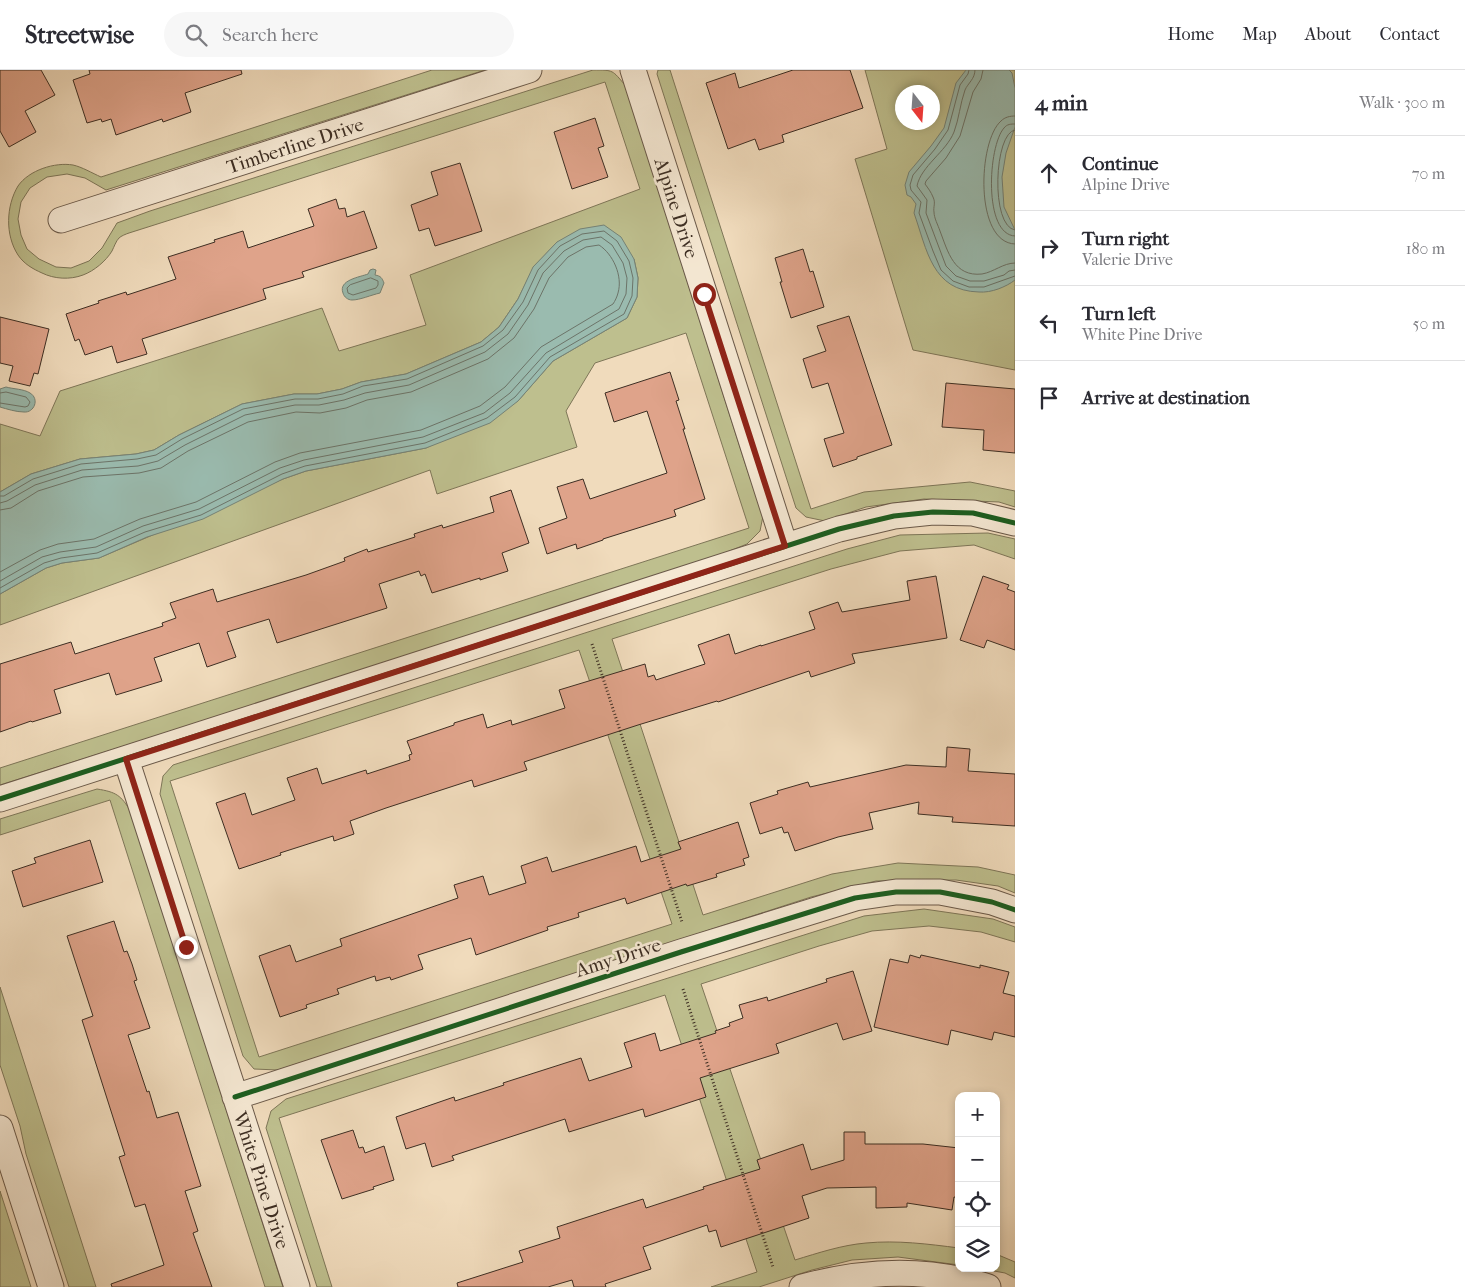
<!DOCTYPE html>
<html lang="en">
<head>
<meta charset="utf-8">
<style>
  :root { --surface:#fff; --page:#f7f7f7; --text:#2b2b33; --muted:#7c7c81; --line:#e1e1e2 }
  body { margin:0; font-family:"IM FELL French Canon",serif; background:var(--page); color:var(--text) }
  .controls { position:absolute; right:15px; bottom:15px; display:grid; overflow:hidden; border-radius:10px; box-shadow:0 2px 8px #0003 }
  .controls button { width:45px; height:45px; display:grid; place-items:center; padding:0; border:0; border-bottom:1px solid var(--line); background:var(--surface); color:var(--text); font:25px sans-serif }
  .compass { position:absolute; left:895px; top:15px; width:45px; height:45px; border-radius:50%; background:var(--surface); box-shadow:0 2px 8px #0003; rotate:163deg }
  .stop { position:absolute; width:15px; height:15px; margin:-11px; border:4px solid #8f2418; border-radius:50%; background:#fff }
  .stop.end { background:#8f2418; border-color:#fff; box-shadow:0 1px 5px #0008 }
  .list { margin:0; padding:0; list-style:none }
  h2 { display:flex; justify-content:space-between; align-items:center; height:65px; margin:0; padding:0 20px; font-size:21px }
  h2 small { font-size:16px; font-weight:400; color:var(--muted) }
  .list li { display:grid; grid-template-columns:32px 1fr auto; gap:15px; align-items:center; box-sizing:border-box; height:75px; padding:0 20px; border-top:1px solid var(--line) }
  .list b { display:block; font-size:19px; white-space:nowrap }
  .list p { margin:0; font-size:16px; white-space:nowrap; color:var(--muted) }
  .list em { font-size:16px; font-style:normal; color:var(--muted) }
  .icon { flex:none; width:28px; height:28px; fill:none; stroke:currentColor; stroke-width:2; stroke-linecap:round; stroke-linejoin:round }
  .map { position:relative; flex:none; width:1015px; height:1217px; overflow:hidden }
  header { display:flex; align-items:center; gap:30px; box-sizing:border-box; height:70px; padding:0 25px; background:var(--surface); border-bottom:1px solid var(--line) }
  header strong { font-size:24px }
  nav { display:flex; gap:28px; margin-inline-start:auto; font-size:18px }
  .search { width:350px; height:45px; background:var(--page); display:flex; align-items:center; gap:12px; box-sizing:border-box; padding:0 18px; border-radius:28px; color:var(--muted); font-size:19px }
  main { display:flex }
  aside { flex:1; background:var(--surface) }
  .map>svg:first-child { display:block }
</style>
</head>
<body>
<header>
<strong>Streetwise</strong>
<div class="search"><svg class="icon" aria-label="search" viewBox="0 0 24 24"><circle cx="10" cy="10" r="6"/><path d="M15 15l6 6"/></svg>Search here</div>
<nav><a>Home</a><a>Map</a><a>About</a><a>Contact</a></nav>
</header>
<main>
<div class="map">
<svg width="1015" height="1217" viewBox="0 0 1015 1217">
  <rect width="100%" height="100%" fill="#f0dbbc"/>
  <filter id="stains"><feTurbulence type="fractalNoise" baseFrequency=".004" numOctaves="4"/><feColorMatrix values="0 0 0 0 .2 0 0 0 0 .09 0 0 0 0 .02 0 0 0 .5 -.17"/></filter>
  <radialGradient id="worn" r=".72"><stop offset=".6" stop-color="#630" stop-opacity="0"/><stop offset="1" stop-color="#630" stop-opacity=".3"/></radialGradient>
  <!-- green -->
  <path fill="#bebf8e" stroke="#7e7658" fill-rule="evenodd" d="M432,0H485L106,120L85,108L67,104L47,107L30,118L21,132L18,149L21,165L27,179L39,189L56,197L71,198L89,191L102,178L117,153L150,141L593,0C614,0 612,0 625,15L745,393L763,446L760,461L747,474L674,503L0,715V698L749,458L686,263L595,293L566,341L577,377L437,424L430,400L0,555V524L46,498L62,493L99,488L283,409L306,401L426,378L518,331L553,291L627,248L637,227L638,208L634,189L557,172L534,197L518,229L499,257L481,272L406,304L361,312L342,319L317,324H294L242,334L179,365L154,380L136,384L80,389L31,404L0,422V354L40,366L60,321L322,238L339,281L426,255L410,205L640,119L605,12L129,163C126,164 121,166 119,168C116,171 114,177 112,181C106,191 94,201 83,205C70,210 54,209 42,203C33,199 24,194 18,185C5,165 6,136 18,116C29,100 55,92 73,95C82,97 92,103 101,107Z
    M658,0H670L811,439L864,422L970,412L1015,421V437L999,432L924,429L866,437L825,451L806,447L796,438L657,4Z
    M865,0H1015V300L913,280L855,89L887,79ZM902,22H932V52H902Z
    M988,463L1015,469V489L974,475L900,481L831,499L612,569L703,845L832,804L898,793L978,797L1015,805V823L998,816L956,810L876,811L811,827L278,1000L254,999L243,986L160,724L163,706L173,695L847,479L900,465ZM579,580L672,854L259,987L170,711Z
    M97,719C116,722 121,725 131,742L283,1217H265L110,730L0,765V749Z
    M924,839L993,849L1015,857V872L981,862L929,856L872,861L819,876L701,914L795,1190C818,1183 842,1175 866,1173C897,1170 928,1174 959,1178V1195L898,1187L852,1190L812,1200L759,1217H711L757,1202L665,925L279,1048L332,1217H317L266,1058L271,1041L286,1029L864,846Z
    M0,917L96,1217H69L26,1084L20,1056L0,995Z
    M0,1121L31,1217H0Z
    M996,1184L1015,1192V1208L1005,1203L978,1198H996Z"/>
  <!-- water -->
  <path fill="#9abbaf" stroke="#758377" d="M966,0H1009L1012,3L1015,18V57L1006,83L1002,107L1004,137L1015,160V210C1006,217 991,223 979,222C932,221 927,180 914,143L916,134L911,127L907,125L905,115L909,102L931,76L944,58L956,13Z
    M604,155L621,167L634,189L638,208L637,227L627,248L553,291L518,331L490,353L426,378L306,401L283,409L203,449L147,467L99,488L62,493L46,498L0,524V422L31,404L80,389L136,384L154,380L179,365L242,334L294,324H317L342,319L361,312L406,304L481,272L499,257L518,229L533,197L557,172L580,159Z
    M373,199L376,200L375,205C381,206 382,208 384,213L380,223C371,225 360,230 352,230C348,230 344,227 343,223C338,210 360,207 368,204L370,200Z
    M6,317C13,319 24,319 30,323C40,329 34,343 24,342C16,342 7,339 0,337V319Z"/>
  <g fill="none" stroke-linecap="round" stroke-linejoin="round">
    <!-- shore -->
    <path stroke="#6c7469" stroke-width="1" d="M969,0L968,4L960,15L948,60L935,79L913,105L910,115L911,120L921,132L919,143L933,181L941,200L953,211L969,217H984L1015,206
      M975,0C975,9 968,13 965,20C960,34 959,49 954,62C946,82 921,96 917,116L927,130L926,143L946,196L956,206L970,211H984L1004,205L1009,201L1015,200
      M983,0L981,9L973,22L960,66L946,88L926,111L925,114C928,118 931,122 933,127C936,133 933,137 934,142C934,148 938,155 940,161C948,182 954,207 982,204C994,202 1003,193 1015,193
      M1015,46C1010,46 1005,47 1001,51C978,71 974,173 1015,174
      M1015,54C1011,54 1007,54 1004,58C988,76 983,165 1015,166
      M1015,60C994,62 990,157 1015,160
      M371,208L378,211V215L376,218L353,225L348,223L347,218L350,215Z
      M0,323L6,322L26,327L30,332L28,336L25,337L0,333
      M0,426H4L33,409L81,394L137,389L156,385L182,369L243,339L295,329H318L343,324L363,316L407,309L483,276L503,260L523,232L538,200L560,176L582,164L604,161L617,171L629,191L633,208L632,226L624,244L550,287L515,327L487,348L425,373L305,396L282,404L201,445L145,462L97,483L61,488L44,493L0,518
      M0,433L7,431L35,415L82,400L138,396L158,391L185,375L245,345L295,335H319L344,330L365,323L409,315L485,282L508,264L528,235L543,203L564,181L583,170L601,167L612,175L623,193L627,208L626,224L619,239L546,283L510,323L484,343L423,367L304,390L280,398L199,439L143,456L96,477L60,482L42,487L0,511
      M0,440L11,438L38,421L83,407L139,403L161,398L188,381L248,352L296,342L320,343L346,338L367,330L411,322L488,289L514,268L534,239L549,208L568,187L586,177L599,175C613,184 623,206 618,223C617,227 615,231 613,234L541,277L505,317L480,336L421,360L300,383L275,392L196,432L140,449L94,469L58,474L40,480L0,502"/>
  </g>
  <!-- building -->
  <path fill="#dfa38a" stroke="#3d2e23" d="M0,0H41L55,25L25,41L36,62L9,77L0,61Z
    M89,0H241L242,4L185,23L191,42L163,52L162,49L116,65L111,49L102,52L101,49L87,53L73,10L90,4Z
    M793,0H850L863,38L782,65L784,72L759,80L755,69L728,79L706,13L735,3L739,18Z
    M595,48L604,76L598,78L608,107L572,119L554,62Z
    M460,93L482,161L435,176L429,158L419,161L411,135L438,125L431,102Z
    M336,129L339,139L345,138L347,147L364,141L377,178L302,202L304,207L263,219L266,229L142,269L147,284L117,293L112,276L85,285L79,269L75,271L66,244L99,233L98,231L126,222L127,225L176,209L168,187L215,172L214,170L243,161L248,178L314,156L308,139Z
    M803,179L810,202L813,201L824,237L791,248L780,212H782L775,188Z
    M849,246L892,375L857,387V389L833,397L824,369L844,363L828,313L812,318L803,289L826,281L817,256Z
    M0,247L49,259L38,304L34,303L30,316L9,311L13,296L0,293Z
    M670,302L679,330L676,331L685,359H683L705,429L674,440L676,446L603,469V470L577,479L576,474L547,484L539,458L567,448L557,417L583,409L590,429L667,403L647,341L614,352L605,323Z
    M946,313L1015,319V383L983,380L984,360L942,357Z
    M511,420L529,473L502,483L508,501L480,510V508L432,523L425,504L421,506L419,501L379,514L387,538L277,573L269,549L227,562L236,587L207,597L199,573L154,588L162,611L116,625L109,603L54,620L61,643L32,652L31,651L0,662V594L71,572L75,584L163,556L162,553L176,548L170,533L213,519L217,532L306,505L345,491L344,488L367,479L368,482L415,467L414,464L442,455L443,458L494,442L490,427Z
    M936,506L947,568L852,584L855,593L811,607L809,601L718,632L717,631L638,655L524,692L527,700L474,717L472,710L386,738L350,751L354,764L334,771L333,766L280,783L281,785L239,799L216,733L245,723L252,745L295,730L287,708L317,698L322,714L366,700L367,704L410,690L409,685L412,684L407,671L454,655V653L483,644L487,658L511,650L512,655L565,638L559,620L645,594L648,607L654,605L656,610L705,594L698,575L729,564L735,584L761,575V576L815,559L809,542L838,532L842,542L910,530L907,511Z
    M983,506L1009,515L1007,519L1015,522V580L987,570L984,578L960,570Z
    M947,677L970,679L968,701L1015,704V756L952,752L953,747L918,744L919,732L869,743L873,759L838,767L795,781L788,762L784,763L782,757L760,764L750,733L778,724L777,721L808,712L810,717L906,695L946,697Z
    M738,752L749,787L743,789L745,795L716,804L717,807L687,816L686,814L627,834L625,828L578,843L579,847L547,857L548,860L476,885L471,868L418,885L423,899L391,910L390,907L376,911L375,906L337,919L339,924L306,935L307,938L280,947L259,886L290,875L296,892L342,876L340,869L458,828L454,815L483,806L489,825L526,813L521,796L547,787L552,802L636,776L641,792L681,779L678,772Z
    M90,770L103,812L23,837L12,801L36,793L34,788Z
    M114,851L124,882L127,881L132,894L137,910L134,911L150,958L128,965L147,1022L149,1021L157,1048L178,1042L201,1116L185,1121L198,1161L193,1163L212,1217H112L111,1214L164,1195L145,1134L135,1137L119,1087L125,1085L82,950L93,946L67,866Z
    M910,885L920,888L921,885L980,898V895L1009,902L1003,923L1015,926V967L994,962L992,970L951,960L948,975L874,957L890,889L908,893Z
    M853,901L872,961L843,970L837,953L776,974L779,983L700,1008L706,1027L645,1047L643,1039L569,1062L565,1049L452,1086L454,1090L432,1097L425,1073L406,1079L396,1047L454,1027L455,1031L504,1015L503,1013L581,988L589,1011L632,997L624,973L655,963L660,981L716,963L715,961L730,956L729,953L743,948L739,935L767,927L768,931L827,912L826,909Z
    M353,1060L359,1078L363,1077L365,1083L384,1076L394,1110L373,1117L374,1119L342,1129L321,1070Z
    M844,1062H865V1074H923L959,1078V1128L954,1127L952,1140L907,1133V1137L876,1138V1117L827,1118L802,1126L809,1148L721,1177L716,1160L709,1162L707,1155L643,1177L651,1199L605,1214L606,1217H574L572,1210L548,1217H458L457,1213L523,1192L519,1181L560,1168L557,1157L643,1129L646,1138L704,1119L703,1117L760,1099L757,1090L803,1074L811,1100L844,1090Z"/>
  <g fill="none" stroke-linecap="round" stroke-linejoin="round">
    <!-- minor casing -->
    <g stroke="#6a5949" stroke-width="27">
      <path id="minor" d="M633,0L785,476
        M61,150L529,0
        M126,689L297,1217
        M0,729L839,459L894,446L933,442L973,443L1015,453
        M235,1027L681,882L855,828L896,822H940L992,832L1015,840
        M0,1058L51,1217
        M802,1217C854,1203 909,1198 962,1210C971,1212 980,1214 988,1217"/>
    </g>
    <!-- path -->
    <path stroke="#3d2e23" stroke-width="3" stroke-dasharray="1 2.5" stroke-linecap="butt" d="M592,574L682,852
      M683,919L773,1197"/>
    <!-- minor -->
    <use href="#minor" stroke="#f5e8d3" stroke-width="25"/>
    <!-- cycleway casing -->
    <g stroke="#f5e8d3" stroke-width="8">
      <path id="cycleway" d="M0,729L839,459L894,446L933,442L973,443L1015,453
        M235,1027L681,882L855,828L896,822H940L992,832L1015,840"/>
    </g>
    <!-- cycleway -->
    <use href="#cycleway" stroke="#1b5e20" stroke-width="5"/>
  </g>
  <g fill="none" stroke-linecap="round" stroke-linejoin="round">
    <!-- route -->
    <path stroke="#8f2418" stroke-width="6" d="M186,877L126,689L785,476L704,224"/>
  </g>
  <g text-anchor="middle" stroke-width="5" stroke-linejoin="round" paint-order="stroke">
    <!-- street labels -->
    <g font-size="19" fill="#3d2e23" stroke="#f5e8d3">
      <text transform="translate(295 75) rotate(-18)" y="7">Timberline Drive</text>
      <text transform="translate(677 138) rotate(72)" y="7">Alpine Drive</text>
      <text transform="translate(618 887) rotate(-18)" y="7">Amy Drive</text>
      <text transform="translate(262 1110) rotate(72)" y="7">White Pine Drive</text>
    </g>
  </g>
  <rect width="100%" height="100%" filter="url(#stains)"/>
  <rect width="100%" height="100%" fill="url(#worn)"/>
</svg>
<div class="controls">
<button>+</button>
<button>−</button>
<button><svg class="icon" aria-label="locate" viewBox="0 0 24 24"><circle cx="12" cy="12" r="6"/><path d="M12 2v4M12 18v4M2 12h4M18 12h4"/></svg></button>
<button><svg class="icon" aria-label="layers" viewBox="0 0 24 24"><path d="M12 4l9 5-9 5-9-5zM3 14l9 5 9-5"/></svg></button>
</div>
<svg class="compass" viewBox="-18 -18 36 36"><path d="M0-13l5 13h-10z" fill="#e53935"/><path d="M0 13l5-13h-10z" fill="#7c7c81"/></svg>
<div class="stop" style="left:704px;top:224px"></div>
<div class="stop end" style="left:186px;top:877px"></div>
</div>
<aside>
<h2>4 min<small>Walk · 300 m</small></h2>
<ul class="list">
<li><svg class="icon" aria-label="ahead" viewBox="0 0 24 24"><path d="M12 20V5M6 11l6-6 6 6"/></svg><div><b>Continue</b><p>Alpine Drive</p></div><em>70 m</em></li>
<li><svg class="icon" aria-label="right" viewBox="0 0 24 24"><path d="M7 20v-9h11M14 6l5 5-5 5"/></svg><div><b>Turn right</b><p>Valerie Drive</p></div><em>180 m</em></li>
<li><svg class="icon" aria-label="left" viewBox="0 0 24 24"><path d="M17 20v-9H6M10 6l-5 5 5 5"/></svg><div><b>Turn left</b><p>White Pine Drive</p></div><em>50 m</em></li>
<li><svg class="icon" aria-label="arrive" viewBox="0 0 24 24"><path d="M6 21V4h12l-3 4 3 4H6"/></svg><div><b>Arrive at destination</b></div></li>
</ul>
</aside>
</main>
</body>
</html>
